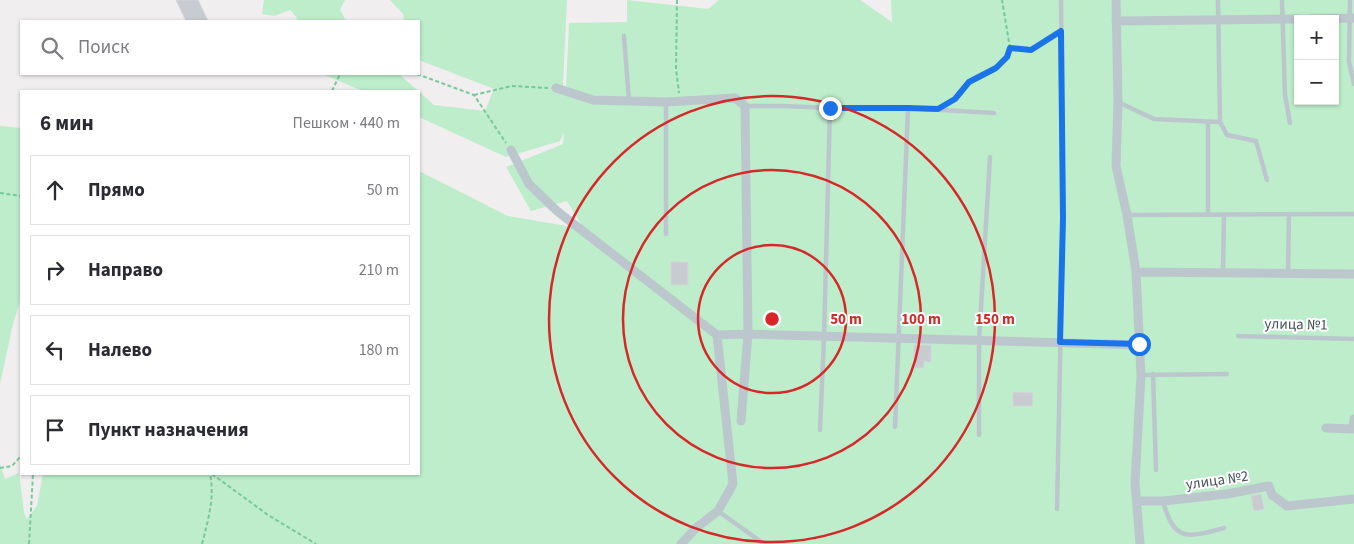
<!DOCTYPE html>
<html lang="ru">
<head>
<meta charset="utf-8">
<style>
  :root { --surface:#fff; --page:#f7f7f7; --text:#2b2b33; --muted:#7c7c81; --line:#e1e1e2 }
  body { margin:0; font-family:"Source Sans 3",sans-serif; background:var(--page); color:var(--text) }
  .controls { position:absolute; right:15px; top:15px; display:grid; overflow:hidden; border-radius:0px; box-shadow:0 1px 4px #0004 }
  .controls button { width:45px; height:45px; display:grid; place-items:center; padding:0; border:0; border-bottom:1px solid var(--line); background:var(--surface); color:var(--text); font:25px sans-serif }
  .stop { position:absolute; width:15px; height:15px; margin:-11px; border:4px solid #1a73e8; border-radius:50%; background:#fff }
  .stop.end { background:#1a73e8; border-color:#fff; box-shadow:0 1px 5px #0008 }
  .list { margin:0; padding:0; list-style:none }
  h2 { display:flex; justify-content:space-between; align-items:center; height:65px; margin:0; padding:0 20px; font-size:21px }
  h2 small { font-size:16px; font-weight:400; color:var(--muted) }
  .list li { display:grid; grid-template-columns:32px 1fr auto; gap:15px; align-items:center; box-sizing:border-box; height:70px; margin:0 10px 10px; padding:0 10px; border:1px solid var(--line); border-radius:0px }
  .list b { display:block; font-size:19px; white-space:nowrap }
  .list em { font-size:16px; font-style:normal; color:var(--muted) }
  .icon { flex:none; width:28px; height:28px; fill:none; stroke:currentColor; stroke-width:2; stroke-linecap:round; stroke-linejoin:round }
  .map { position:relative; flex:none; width:1354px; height:544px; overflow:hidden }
  .search { position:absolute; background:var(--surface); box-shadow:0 1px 4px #0004; left:20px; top:20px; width:400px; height:55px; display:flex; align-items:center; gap:12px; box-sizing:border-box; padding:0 18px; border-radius:0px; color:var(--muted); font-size:19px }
  .panel { position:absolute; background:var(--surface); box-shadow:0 1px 4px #0004; left:20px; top:90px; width:400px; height:385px; border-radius:0px }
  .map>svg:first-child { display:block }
</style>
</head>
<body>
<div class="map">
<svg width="1354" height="544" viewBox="0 0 1354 544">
  <rect width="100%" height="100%" fill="#f0eeee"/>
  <!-- green -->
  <path fill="#bdedcb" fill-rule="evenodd" d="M264,0H345L340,10L346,21H296L297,18L290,10L274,16L262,14Z
    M390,0H567L563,85L566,88L569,23L627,22V0L708,9L719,0H860L892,22L891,0H1354V544H0V464L5,479L19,473L24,513L27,519L37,506L43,474H419V171L508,216L584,229L567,201L531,211L506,167L563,144L564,132L560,141L506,157L419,117V91H362L323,74H399L434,105L485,111L494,89L419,60V21H404L403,14ZM1298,19H1335V101H1298Z
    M0,126L21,128V298L13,324L0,384Z"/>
  <!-- building -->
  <path fill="#c8ccd0" stroke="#d2d5d9" d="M176,0H198L208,21H186Z
    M671,262H688V285H671Z
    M914,345H931V362L924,361V368H914Z
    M1013,392L1033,393L1032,406H1013Z
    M1261,494L1264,509L1254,511L1251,496Z"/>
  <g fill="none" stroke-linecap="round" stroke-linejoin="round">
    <!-- path -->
    <path stroke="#76ca99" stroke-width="2" stroke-dasharray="4 2.5" stroke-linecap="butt" d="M677,0L676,69L679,93
      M1010,48L1031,50L1054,36
      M417,74L474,95L506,143
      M332,91L340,74
      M474,95L512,86L548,88
      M949,103L955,99L969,82L996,68L1007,57L1010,48L1002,0
      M0,193L21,196
      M0,468L12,466L21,456
      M212,474L268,515L316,544
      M29,544L33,474
      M202,544C208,520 215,498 210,474"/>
    <!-- service -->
    <path stroke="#bcc7cd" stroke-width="4.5" d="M1218,0L1220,122L1227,135L1256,141L1267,180
      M1282,0L1285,95L1290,123
      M1350,0L1349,62L1354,84
      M624,36L629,101
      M1118,102L1154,119L1220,122
      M745,106H783L830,108H908L994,113
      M1208,123V215
      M1127,215L1354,214
      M666,234V102
      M1223,273L1224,215
      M1288,273L1289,214
      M1238,336L1354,339
      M1153,374L1156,470
      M1141,375L1227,374
      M895,427L908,108
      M820,430L824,337L830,108
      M979,435V341L990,157
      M1163,501C1174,542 1187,538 1224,528
      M1057,509L1063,218L1061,0
      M718,511L764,544"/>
    <!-- minor -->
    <path stroke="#bcc7cd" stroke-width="9" d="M1116,0L1118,102L1116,166L1127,215L1136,272L1141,375L1135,483L1140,544
      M1311,19L1354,18
      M1116,21L1298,19
      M556,88L593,100L666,102L735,98L745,106L748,334L741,421
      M511,150L529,184L557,211L717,335L733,484L718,511L696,528L681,544
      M1136,272L1354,274
      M717,335L748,334L1139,345
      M1326,428L1353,429L1354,419
      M1137,501H1163L1227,494L1269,486L1272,495L1287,506L1354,499"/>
  </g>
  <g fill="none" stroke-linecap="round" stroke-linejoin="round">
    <!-- route -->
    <path stroke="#1a73e8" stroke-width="6" d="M830,108H908L938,109L955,99L969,82L996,68L1007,57L1010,48L1031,50L1061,31L1063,218L1060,342L1139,344"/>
  </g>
  <!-- distance rings -->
  <g fill="none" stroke="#d62828" stroke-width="2.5">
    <circle cx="772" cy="319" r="74"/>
    <circle cx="772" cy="319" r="149"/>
    <circle cx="772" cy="319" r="223"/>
  </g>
  <g text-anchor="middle" stroke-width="4" stroke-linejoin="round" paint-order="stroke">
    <!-- street labels -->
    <g font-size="15" fill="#46535b" stroke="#fff">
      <text transform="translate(1296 324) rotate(1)" y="5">улица №1</text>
      <text transform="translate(1217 480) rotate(-8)" y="5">улица №2</text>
    </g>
  </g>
  <circle cx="772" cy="319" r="8" fill="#d62828" stroke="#fff" stroke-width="2.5"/>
  <g font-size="15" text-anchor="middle" font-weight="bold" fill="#d62828" stroke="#fff" stroke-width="4" stroke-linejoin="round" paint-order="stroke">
    <text x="846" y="324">50 m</text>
    <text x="921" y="324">100 m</text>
    <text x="995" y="324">150 m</text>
  </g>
</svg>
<div class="controls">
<button>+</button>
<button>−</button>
</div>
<div class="stop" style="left:1139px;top:344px"></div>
<div class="stop end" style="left:830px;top:108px"></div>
<div class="search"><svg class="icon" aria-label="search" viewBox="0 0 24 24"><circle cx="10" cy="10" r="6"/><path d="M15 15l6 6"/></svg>Поиск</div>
<section class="panel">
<h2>6 мин<small>Пешком · 440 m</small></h2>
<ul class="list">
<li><svg class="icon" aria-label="ahead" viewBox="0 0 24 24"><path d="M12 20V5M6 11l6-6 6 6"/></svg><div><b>Прямо</b></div><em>50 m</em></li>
<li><svg class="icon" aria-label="right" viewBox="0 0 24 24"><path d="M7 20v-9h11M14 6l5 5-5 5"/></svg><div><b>Направо</b></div><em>210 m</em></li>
<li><svg class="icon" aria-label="left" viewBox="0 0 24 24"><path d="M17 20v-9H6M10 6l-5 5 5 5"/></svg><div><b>Налево</b></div><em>180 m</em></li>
<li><svg class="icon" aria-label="arrive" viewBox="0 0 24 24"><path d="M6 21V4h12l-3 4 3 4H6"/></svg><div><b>Пункт назначения</b></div></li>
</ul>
</section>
</div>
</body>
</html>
